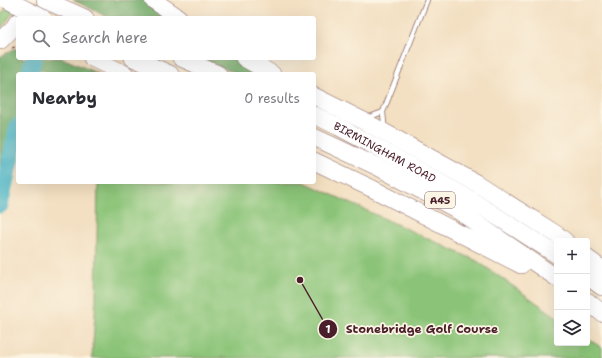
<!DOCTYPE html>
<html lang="en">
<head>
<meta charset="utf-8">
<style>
  :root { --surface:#fff; --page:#f7f7f7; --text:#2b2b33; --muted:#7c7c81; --line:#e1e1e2 }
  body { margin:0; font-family:"Shantell Sans",sans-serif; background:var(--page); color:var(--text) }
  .controls { position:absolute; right:12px; bottom:12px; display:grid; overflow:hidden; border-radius:4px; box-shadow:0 4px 16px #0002 }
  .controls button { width:36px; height:36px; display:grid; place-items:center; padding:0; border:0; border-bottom:1px solid var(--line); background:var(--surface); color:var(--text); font:20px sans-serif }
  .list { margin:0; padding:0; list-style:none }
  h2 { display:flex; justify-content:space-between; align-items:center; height:52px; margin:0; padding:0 16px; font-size:17px }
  h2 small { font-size:13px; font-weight:400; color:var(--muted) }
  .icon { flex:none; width:22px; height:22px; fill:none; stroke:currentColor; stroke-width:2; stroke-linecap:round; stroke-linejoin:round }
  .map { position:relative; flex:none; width:602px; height:358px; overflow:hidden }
  .search { position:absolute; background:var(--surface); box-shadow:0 4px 16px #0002; left:16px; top:16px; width:300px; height:44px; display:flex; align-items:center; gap:10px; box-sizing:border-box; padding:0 14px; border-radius:4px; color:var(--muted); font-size:15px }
  .panel { position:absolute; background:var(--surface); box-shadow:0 4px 16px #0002; left:16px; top:72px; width:300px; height:112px; border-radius:4px }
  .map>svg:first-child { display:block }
</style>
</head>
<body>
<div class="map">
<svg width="602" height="358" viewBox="0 0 602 358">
  <rect width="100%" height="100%" fill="#fcf5e5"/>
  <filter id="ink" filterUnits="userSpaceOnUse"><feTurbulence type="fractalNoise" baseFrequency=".025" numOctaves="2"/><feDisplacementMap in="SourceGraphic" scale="8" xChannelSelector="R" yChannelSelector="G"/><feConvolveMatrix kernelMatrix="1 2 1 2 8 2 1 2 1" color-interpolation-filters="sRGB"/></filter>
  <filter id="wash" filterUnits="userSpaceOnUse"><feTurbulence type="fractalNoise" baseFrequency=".012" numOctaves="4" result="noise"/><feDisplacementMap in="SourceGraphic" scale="16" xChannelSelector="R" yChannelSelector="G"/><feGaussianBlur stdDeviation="0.9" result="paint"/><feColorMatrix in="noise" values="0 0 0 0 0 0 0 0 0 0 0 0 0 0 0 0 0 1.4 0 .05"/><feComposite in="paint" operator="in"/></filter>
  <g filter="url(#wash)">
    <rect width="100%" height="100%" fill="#f3dfc1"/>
    <!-- green -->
    <path fill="#8bc478" stroke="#6a7252" d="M7,7L14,11L7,21L0,29V16Z
      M98,182H304L477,261L557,317V343H587V338L602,348V358H92L96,299Z"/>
    <!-- forest -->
    <path fill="#70aa68" stroke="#5d644a" d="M73,0H145L171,18H110Z
      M14,49H18V58H62L99,74H54L40,70L30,69L29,74H18V126L0,205V57Z
      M200,58H233L262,74H238Z"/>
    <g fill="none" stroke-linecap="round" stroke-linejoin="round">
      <!-- river -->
      <path stroke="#46b3c4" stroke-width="17" d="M29,74L34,58
        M0,205L18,126"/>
    </g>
  </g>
  <g filter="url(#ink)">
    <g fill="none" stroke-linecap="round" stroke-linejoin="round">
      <!-- lane casing -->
      <g stroke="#856260" stroke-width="6">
        <path id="lane" d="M367,118L383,112
          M385,127L384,124L383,112L427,0"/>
      </g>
      <!-- highway casing -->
      <g stroke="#856260" stroke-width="18">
        <g id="highway">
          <path d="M45,0L85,18"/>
          <path d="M153,0L179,18"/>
          <path d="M0,41L14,27L18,21"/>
          <path d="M92,58L125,74"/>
          <path d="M133,58L170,74"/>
          <path d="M181,58L218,74"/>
          <path d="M244,58L272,74"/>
          <path d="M314,96L362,120L476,183L556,234L565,241"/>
          <path id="s1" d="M314,115L339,127L389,154L468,198L557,255"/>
          <path d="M314,137L378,167L454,208L557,278"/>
          <path d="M314,161L373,189L521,265"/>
          <path d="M587,258L602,269"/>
          <path d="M587,276L602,287"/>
          <path d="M587,301L602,313"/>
        </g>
      </g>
      <!-- path -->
      <path stroke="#856260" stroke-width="1.5" stroke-dasharray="3 3" stroke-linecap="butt" d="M12,48L18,46"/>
      <!-- lane -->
      <use href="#lane" stroke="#fff" stroke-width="4.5"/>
      <!-- highway -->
      <use href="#highway" stroke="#fff" stroke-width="17"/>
      <!-- highway-bridge casing -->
      <g stroke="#856260" stroke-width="18" stroke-linecap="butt">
        <path id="highway-bridge" d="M7,0L43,18"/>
      </g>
      <!-- highway-bridge -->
      <use href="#highway-bridge" stroke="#fff" stroke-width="17"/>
    </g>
  </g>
  <g text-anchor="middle" stroke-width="3.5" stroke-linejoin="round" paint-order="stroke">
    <!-- shield labels -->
    <rect fill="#fcf5e5" stroke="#7f5f63" stroke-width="1" x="425" y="192" width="30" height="16" rx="3"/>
    <g font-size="10" font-weight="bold" fill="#4a1f2b">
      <text x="440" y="204">A45</text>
    </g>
    <!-- street labels -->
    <g font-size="11" fill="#4a1f2b" stroke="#fcf5e5">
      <text dy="4" stroke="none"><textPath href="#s1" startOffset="80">BIRMINGHAM ROAD</textPath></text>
    </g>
  </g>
  <!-- callouts -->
  <path fill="none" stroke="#4a1f2b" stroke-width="1.5" d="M300 280L328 329"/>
  <g fill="#4a1f2b" stroke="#fcf5e5" stroke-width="1.5">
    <circle cx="300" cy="280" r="4"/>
    <circle cx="328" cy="329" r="10"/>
  </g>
  <g font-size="12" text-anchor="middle" font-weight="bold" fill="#fff">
    <text x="328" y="333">1</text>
  </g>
  <g font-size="12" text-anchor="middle" font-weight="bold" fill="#4a1f2b" stroke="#fcf5e5" stroke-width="3.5" stroke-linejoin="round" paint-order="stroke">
    <text x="422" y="333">Stonebridge Golf Course</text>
  </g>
</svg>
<div class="controls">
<button>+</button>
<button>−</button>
<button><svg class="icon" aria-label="layers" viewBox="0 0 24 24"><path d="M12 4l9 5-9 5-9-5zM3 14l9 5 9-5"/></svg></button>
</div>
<div class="search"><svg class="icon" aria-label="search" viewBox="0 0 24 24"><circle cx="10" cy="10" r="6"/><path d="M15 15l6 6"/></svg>Search here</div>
<section class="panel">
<h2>Nearby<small>0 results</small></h2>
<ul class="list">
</ul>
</section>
</div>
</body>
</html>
